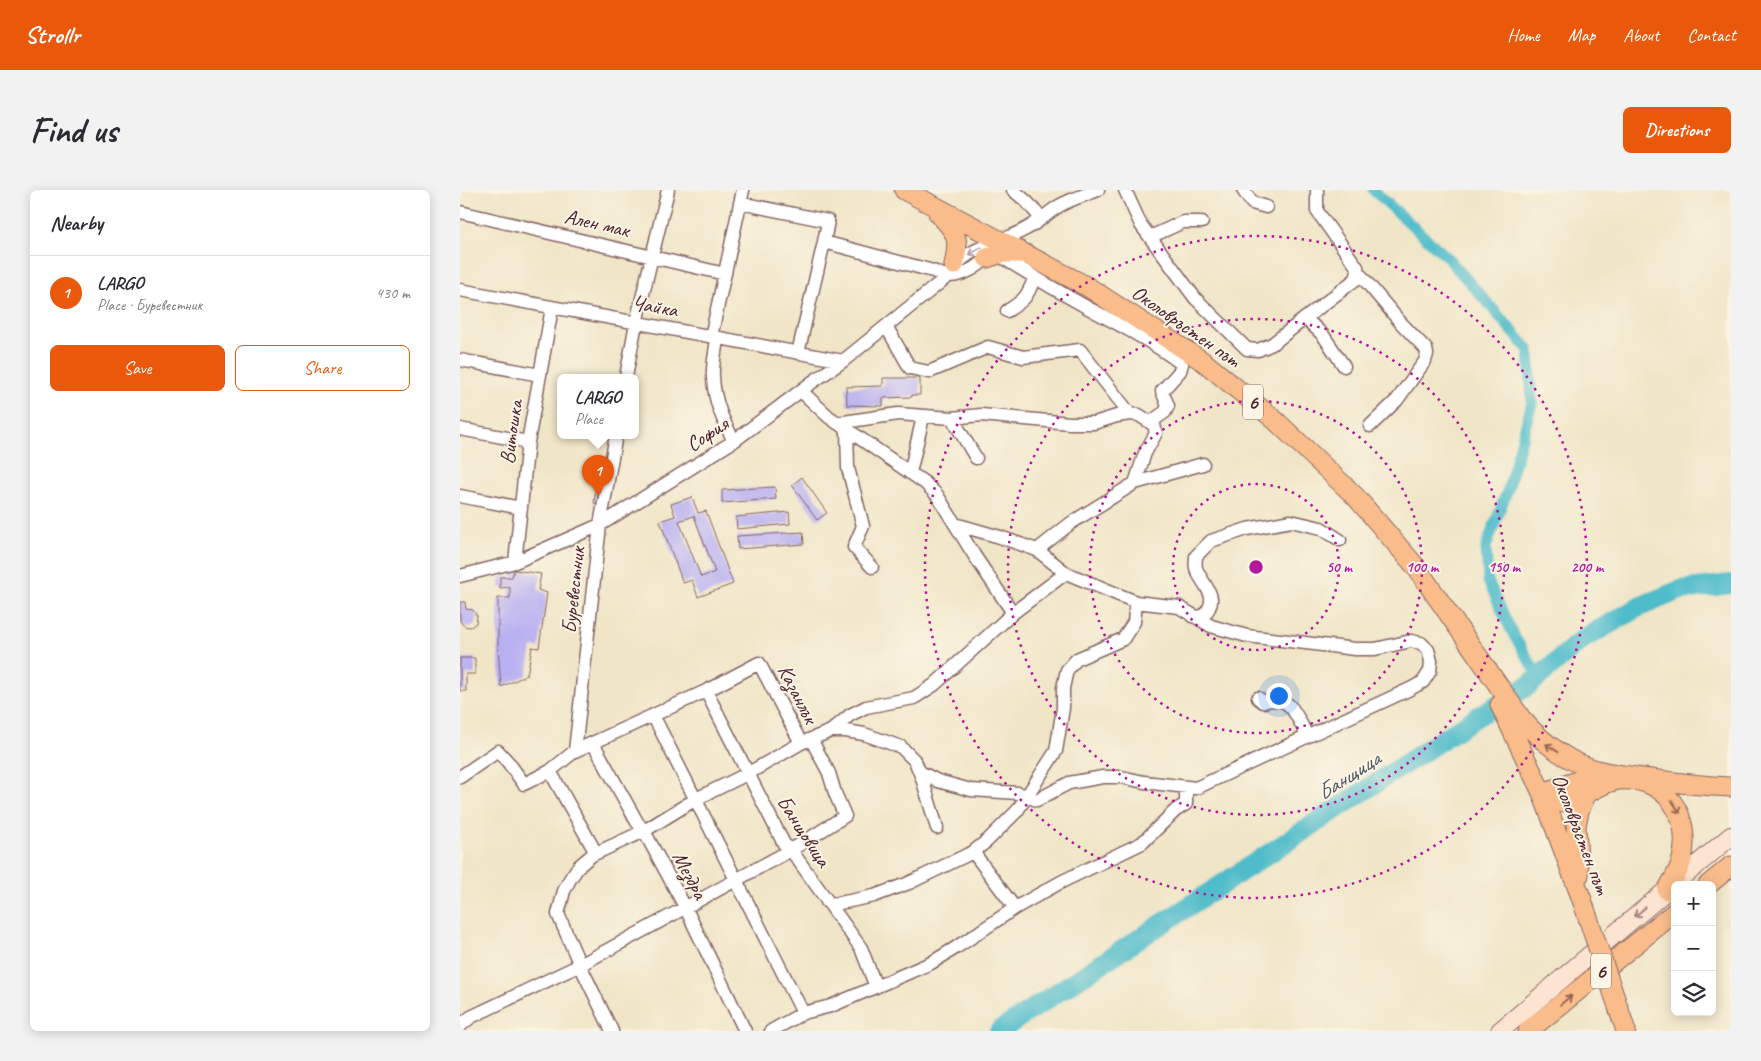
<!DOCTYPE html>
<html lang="en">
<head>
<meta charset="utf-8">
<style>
  :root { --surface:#fff; --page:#f2f2f3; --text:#2b2b33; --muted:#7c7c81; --line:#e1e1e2; --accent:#ea580c }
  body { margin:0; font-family:Caveat,sans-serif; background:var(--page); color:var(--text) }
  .controls { position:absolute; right:15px; bottom:15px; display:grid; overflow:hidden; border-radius:8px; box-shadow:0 2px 12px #0003 }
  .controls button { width:45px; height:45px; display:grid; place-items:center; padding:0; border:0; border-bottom:1px solid var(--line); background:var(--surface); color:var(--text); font:25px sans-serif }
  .you { position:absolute; left:818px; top:505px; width:18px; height:18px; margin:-12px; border:4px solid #fff; border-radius:50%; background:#1a73e8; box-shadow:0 0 0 8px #1a73e833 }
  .badge { display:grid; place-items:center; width:32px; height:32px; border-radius:50%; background:var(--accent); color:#fff; font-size:16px; font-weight:700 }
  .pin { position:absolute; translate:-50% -41px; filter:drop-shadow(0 1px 2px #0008) }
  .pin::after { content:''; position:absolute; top:26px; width:18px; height:15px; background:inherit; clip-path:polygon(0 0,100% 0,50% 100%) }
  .popup { position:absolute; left:97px; top:184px; width:82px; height:65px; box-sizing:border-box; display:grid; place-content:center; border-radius:8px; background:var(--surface); filter:drop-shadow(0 1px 4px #0005); font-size:16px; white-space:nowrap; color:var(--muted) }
  .popup b { font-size:19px; color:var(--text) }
  .popup::after { content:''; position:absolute; left:50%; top:100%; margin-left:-10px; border:10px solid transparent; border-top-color:var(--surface) }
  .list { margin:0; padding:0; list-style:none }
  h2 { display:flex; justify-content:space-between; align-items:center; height:65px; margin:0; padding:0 20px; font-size:21px }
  h2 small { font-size:16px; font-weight:400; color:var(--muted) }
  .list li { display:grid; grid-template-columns:32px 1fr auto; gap:15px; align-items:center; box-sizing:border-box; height:75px; padding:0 20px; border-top:1px solid var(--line) }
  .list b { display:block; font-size:19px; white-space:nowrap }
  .list p { margin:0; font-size:16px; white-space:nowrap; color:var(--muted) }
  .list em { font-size:16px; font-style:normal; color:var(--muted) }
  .actions { display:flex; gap:10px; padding:15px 20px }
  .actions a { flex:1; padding:11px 0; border:1px solid var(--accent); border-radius:8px; text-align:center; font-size:18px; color:var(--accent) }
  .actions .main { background:var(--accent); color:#fff }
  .icon { flex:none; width:28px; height:28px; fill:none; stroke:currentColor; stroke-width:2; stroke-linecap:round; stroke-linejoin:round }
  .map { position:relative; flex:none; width:1271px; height:841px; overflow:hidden; border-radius:8px }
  header { display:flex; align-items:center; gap:30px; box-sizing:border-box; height:70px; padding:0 25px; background:var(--accent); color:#fff }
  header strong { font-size:24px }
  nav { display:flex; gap:28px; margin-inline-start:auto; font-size:18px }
  .intro { display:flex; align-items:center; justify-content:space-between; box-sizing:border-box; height:120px; padding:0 30px }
  h1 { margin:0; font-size:35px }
  .button { padding:12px 22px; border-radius:8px; background:var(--accent); color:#fff; font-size:18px; font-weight:700 }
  main { display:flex; gap:30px; padding:0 30px }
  aside { flex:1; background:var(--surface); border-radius:8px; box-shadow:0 2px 12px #0003 }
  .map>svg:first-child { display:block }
</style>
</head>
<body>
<header>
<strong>Strollr</strong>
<nav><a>Home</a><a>Map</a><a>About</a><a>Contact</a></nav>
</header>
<div class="intro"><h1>Find us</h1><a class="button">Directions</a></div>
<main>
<aside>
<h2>Nearby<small></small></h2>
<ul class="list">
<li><span class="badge">1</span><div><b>LARGO</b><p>Place · Буревестник</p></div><em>430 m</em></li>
</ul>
<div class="actions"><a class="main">Save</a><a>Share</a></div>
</aside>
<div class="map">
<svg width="1271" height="841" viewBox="0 0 1271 841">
  <rect width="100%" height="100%" fill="#fcf5e5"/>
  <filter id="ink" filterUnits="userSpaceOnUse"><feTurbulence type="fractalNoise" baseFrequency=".02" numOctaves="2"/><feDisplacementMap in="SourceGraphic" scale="10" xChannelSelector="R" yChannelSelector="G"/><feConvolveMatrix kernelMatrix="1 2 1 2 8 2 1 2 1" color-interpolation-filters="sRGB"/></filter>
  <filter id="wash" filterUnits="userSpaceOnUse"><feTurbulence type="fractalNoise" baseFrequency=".0096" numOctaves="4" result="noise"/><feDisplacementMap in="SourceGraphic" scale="20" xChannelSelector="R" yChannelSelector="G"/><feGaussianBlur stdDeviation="1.12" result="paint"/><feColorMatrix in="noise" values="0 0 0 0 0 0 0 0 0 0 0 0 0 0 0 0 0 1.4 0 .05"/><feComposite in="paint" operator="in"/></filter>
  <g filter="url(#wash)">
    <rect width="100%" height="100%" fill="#f0e5c7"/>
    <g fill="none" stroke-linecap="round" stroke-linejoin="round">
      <!-- canal -->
      <path stroke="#50bcca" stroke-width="11" d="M913,0L987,67L1069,160L1072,213L1048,299L1026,357L1028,391L1053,444L1079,487"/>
      <!-- river -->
      <path stroke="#50bcca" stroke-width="20" d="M539,841L1015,528L1068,496L1123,449L1179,417L1220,400L1271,394"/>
    </g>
    <g id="blocks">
      <!-- building -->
      <path fill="#b9b0f1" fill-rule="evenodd" d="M423,188H460V205H452V207L423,208V216L387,215L386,197L423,196Z
        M342,287L367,323L357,330L332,295Z
        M315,297L316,309L262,313V300Z
        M136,298L142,299L139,314L134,313Z
        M232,307L238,323L246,321L273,394L238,407L232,390L223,393L200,331L215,326L211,314ZM234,326L255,382L241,387L219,331Z
        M329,322L330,334L277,339L276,327Z
        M343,342L344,354L278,359L277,346Z
        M54,380L81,384L78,400L87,403L79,458L72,457L67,485L41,497L38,456V408H50V397L40,398V387H52Z
        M0,412H5L6,419L13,420L17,426L16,433L11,437L4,436L0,431Z
        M0,468H15V484H6V501H0Z"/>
    </g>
  </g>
  <g filter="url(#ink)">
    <use href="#blocks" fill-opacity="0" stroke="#846462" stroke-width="1"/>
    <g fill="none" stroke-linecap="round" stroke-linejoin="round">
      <!-- minor casing -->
      <g stroke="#846462" stroke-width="15">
        <path id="minor" d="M553,0L567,12L581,28
          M665,0L681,35L735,108L787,159L798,160L812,154L896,89L898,82L897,77L857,21V0
          M783,0L792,13L806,17
          M280,13L368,31L364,52L338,163
          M0,22L265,84
          M690,47L723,32H742
          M364,52L473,81C478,83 484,86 489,86C505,86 522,75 531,62
          M537,64C567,83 599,102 630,119C662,136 693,152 722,174L720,181L702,201L708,216L705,222L691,232
          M898,82L941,133L966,159L967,164L965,171L937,210L910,236
          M0,100L383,171
          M547,121C565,110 567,107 575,87
          M845,128L863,145L884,176
          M426,136L450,178L469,182L528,157L563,167L620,160L670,224
          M251,147L283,0
          M257,148C256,160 252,175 253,187C254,211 263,231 274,251
          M0,170L80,185
          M166,187L176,133L208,0
          M341,201L369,227L465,293L477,305L514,365L553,423
          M492,228L516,268
          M377,233L438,224L492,228L521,225L610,233H634L657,226L670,224L679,225L694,235L696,243L685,263L675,293
          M0,239L68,252
          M387,239L388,278L403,336L394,357L412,377
          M450,283L463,227
          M0,306L61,318
          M577,360L611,333L675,293L743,274
          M55,372L68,252L92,118
          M0,386L55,372L140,335L274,251L351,193L383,171L488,86C506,55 535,56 564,40C577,34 587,23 599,16C611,9 625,5 638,0
          M732,426L742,427C763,407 742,396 736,378C735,374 736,369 736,366L751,351L787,339L831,331L861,338L880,350
          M246,501L324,654L331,660L401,758L416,797
          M798,508L803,512C831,503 836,525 847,546
          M193,525L343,823
          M371,541L390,525L406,517L454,508L474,495L553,423L606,383
          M133,553L177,632L184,641L225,717L285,841
          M115,561L140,335L156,245
          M90,581L136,663
          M460,582L478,591L511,600L558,603L577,610L609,593L643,587H661L684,592L736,598L950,499L963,492L970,481L971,471L968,460L961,453L951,451L915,459H895L787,446L751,436L719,417L676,412L606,383L577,360L540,347L495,334
          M0,587L38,561L48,572L64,594L90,581L115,561L246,501L299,473L341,553
          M513,662L555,718
          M367,712L375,714L414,706L449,693L513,662L527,651L557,621L596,561L603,518V498L607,480L617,469L663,449L674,432L676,412
          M0,836L11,827L120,775L331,660L385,626L375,603L369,583L351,549
          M152,841L120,775L98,724L104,701L110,689L119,676L132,665L184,641L236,609L287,584L341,553L371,541H386L404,544L441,557L455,571L462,588L477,638
          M311,841L343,823L371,816L471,773L497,757L555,718L601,692L682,653L716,620L726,614V597"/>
      </g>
      <!-- secondary casing -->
      <g stroke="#846462" stroke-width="20">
        <path id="secondary" d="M1040,841L1271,646"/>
      </g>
      <!-- primary casing -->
      <g stroke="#846462" stroke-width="21">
        <path id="primary" d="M444,0L628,97L744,172L816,231L895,306L956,377L1061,528C1082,553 1112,576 1146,582C1161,585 1176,587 1191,589C1218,593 1244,596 1271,597
          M478,23C497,43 500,47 494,75
          M527,68L542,63H560
          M1040,515L1082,603L1122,710
          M1082,603L1144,582
          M1087,616C1100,612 1115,609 1127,603C1138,598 1147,591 1159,590C1206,587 1232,625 1222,669C1220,680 1213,690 1207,700
          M1119,685L1116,636L1119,621L1127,603
          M1248,695L1271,676
          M1159,820L1166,841
          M1068,841L1215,722"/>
      </g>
      <!-- minor -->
      <use href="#minor" stroke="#fff" stroke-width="12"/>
      <!-- secondary -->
      <use href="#secondary" stroke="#fde4d0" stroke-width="18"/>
      <!-- primary -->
      <use href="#primary" stroke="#f9bc8a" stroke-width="19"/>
      <!-- primary-bridge casing -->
      <g stroke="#846462" stroke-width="21" stroke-linecap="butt">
        <path id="primary-bridge" d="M1122,710L1159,820"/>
      </g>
      <!-- primary-bridge -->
      <use href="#primary-bridge" stroke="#f9bc8a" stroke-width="19"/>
    </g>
    <!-- one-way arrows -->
    <defs><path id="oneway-shaft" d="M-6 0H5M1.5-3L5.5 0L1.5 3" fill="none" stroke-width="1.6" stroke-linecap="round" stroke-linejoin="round" transform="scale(1.25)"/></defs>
    <use stroke="#ae9aa0" href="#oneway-shaft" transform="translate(515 61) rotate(151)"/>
    <g stroke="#996656">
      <use href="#oneway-shaft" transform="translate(1092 558) rotate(-147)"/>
      <use href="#oneway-shaft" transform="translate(1216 617) rotate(56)"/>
      <use href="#oneway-shaft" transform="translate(1106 810) rotate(-39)"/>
    </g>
    <use stroke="#a4827e" href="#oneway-shaft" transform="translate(1180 722) rotate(140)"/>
  </g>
  <!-- distance rings -->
  <g fill="none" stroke="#b5179e" stroke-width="2.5" stroke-dasharray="2.5 5">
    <circle cx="796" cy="377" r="83"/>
    <circle cx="796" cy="377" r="166"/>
    <circle cx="796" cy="377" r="248"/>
    <circle cx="796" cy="377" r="331"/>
  </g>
  <g text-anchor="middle" stroke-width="4" stroke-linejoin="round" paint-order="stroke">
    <!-- shield labels -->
    <g fill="#fcf5e5" stroke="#7f5f63" stroke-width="1">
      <rect x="783" y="194.5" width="20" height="35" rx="4"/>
      <rect x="1131" y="763.5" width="20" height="35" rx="4"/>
    </g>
    <g font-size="20" font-weight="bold" fill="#4a1f2b">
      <text x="793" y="219">6</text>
      <text x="1141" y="788">6</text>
    </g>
    <!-- street labels -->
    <g font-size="21" fill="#4a1f2b" stroke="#fcf5e5">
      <text transform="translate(137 33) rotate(13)" y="7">Ален мак</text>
      <text transform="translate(195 116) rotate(10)" y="7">Чайка</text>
      <text transform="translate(726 136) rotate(35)" y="7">Околовръстен път</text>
      <text transform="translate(51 242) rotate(-82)" y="7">Витошка</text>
      <text transform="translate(247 244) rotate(-33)" y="7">София</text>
      <text transform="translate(113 400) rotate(-84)" y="7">Буревестник</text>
      <text transform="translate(338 504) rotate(63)" y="7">Казанлък</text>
      <text transform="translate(344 641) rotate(57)" y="7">Банщовица</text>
      <text transform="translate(1121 644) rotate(69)" y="7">Околовръстен път</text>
      <text transform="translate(230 685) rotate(62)" y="7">Мездра</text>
    </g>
    <!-- water labels -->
    <g font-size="22" font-style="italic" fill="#4c5663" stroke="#fcf5e5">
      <text transform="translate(888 585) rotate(-33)" y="8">Банщица</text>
    </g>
  </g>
  <circle cx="796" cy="377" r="8" fill="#b5179e" stroke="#fcf5e5" stroke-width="2.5"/>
  <g font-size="15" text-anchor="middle" font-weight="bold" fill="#b5179e" stroke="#fcf5e5" stroke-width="4" stroke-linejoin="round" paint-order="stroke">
    <text x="879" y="382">50 m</text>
    <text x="962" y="382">100 m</text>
    <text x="1044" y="382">150 m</text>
    <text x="1127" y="382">200 m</text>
  </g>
</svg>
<div class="controls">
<button>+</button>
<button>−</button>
<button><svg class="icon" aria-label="layers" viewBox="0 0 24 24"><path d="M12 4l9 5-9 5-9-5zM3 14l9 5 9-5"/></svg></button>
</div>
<div class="you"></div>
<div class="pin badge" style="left:138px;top:306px">1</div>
<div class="popup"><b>LARGO</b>Place</div>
</div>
</main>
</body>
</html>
